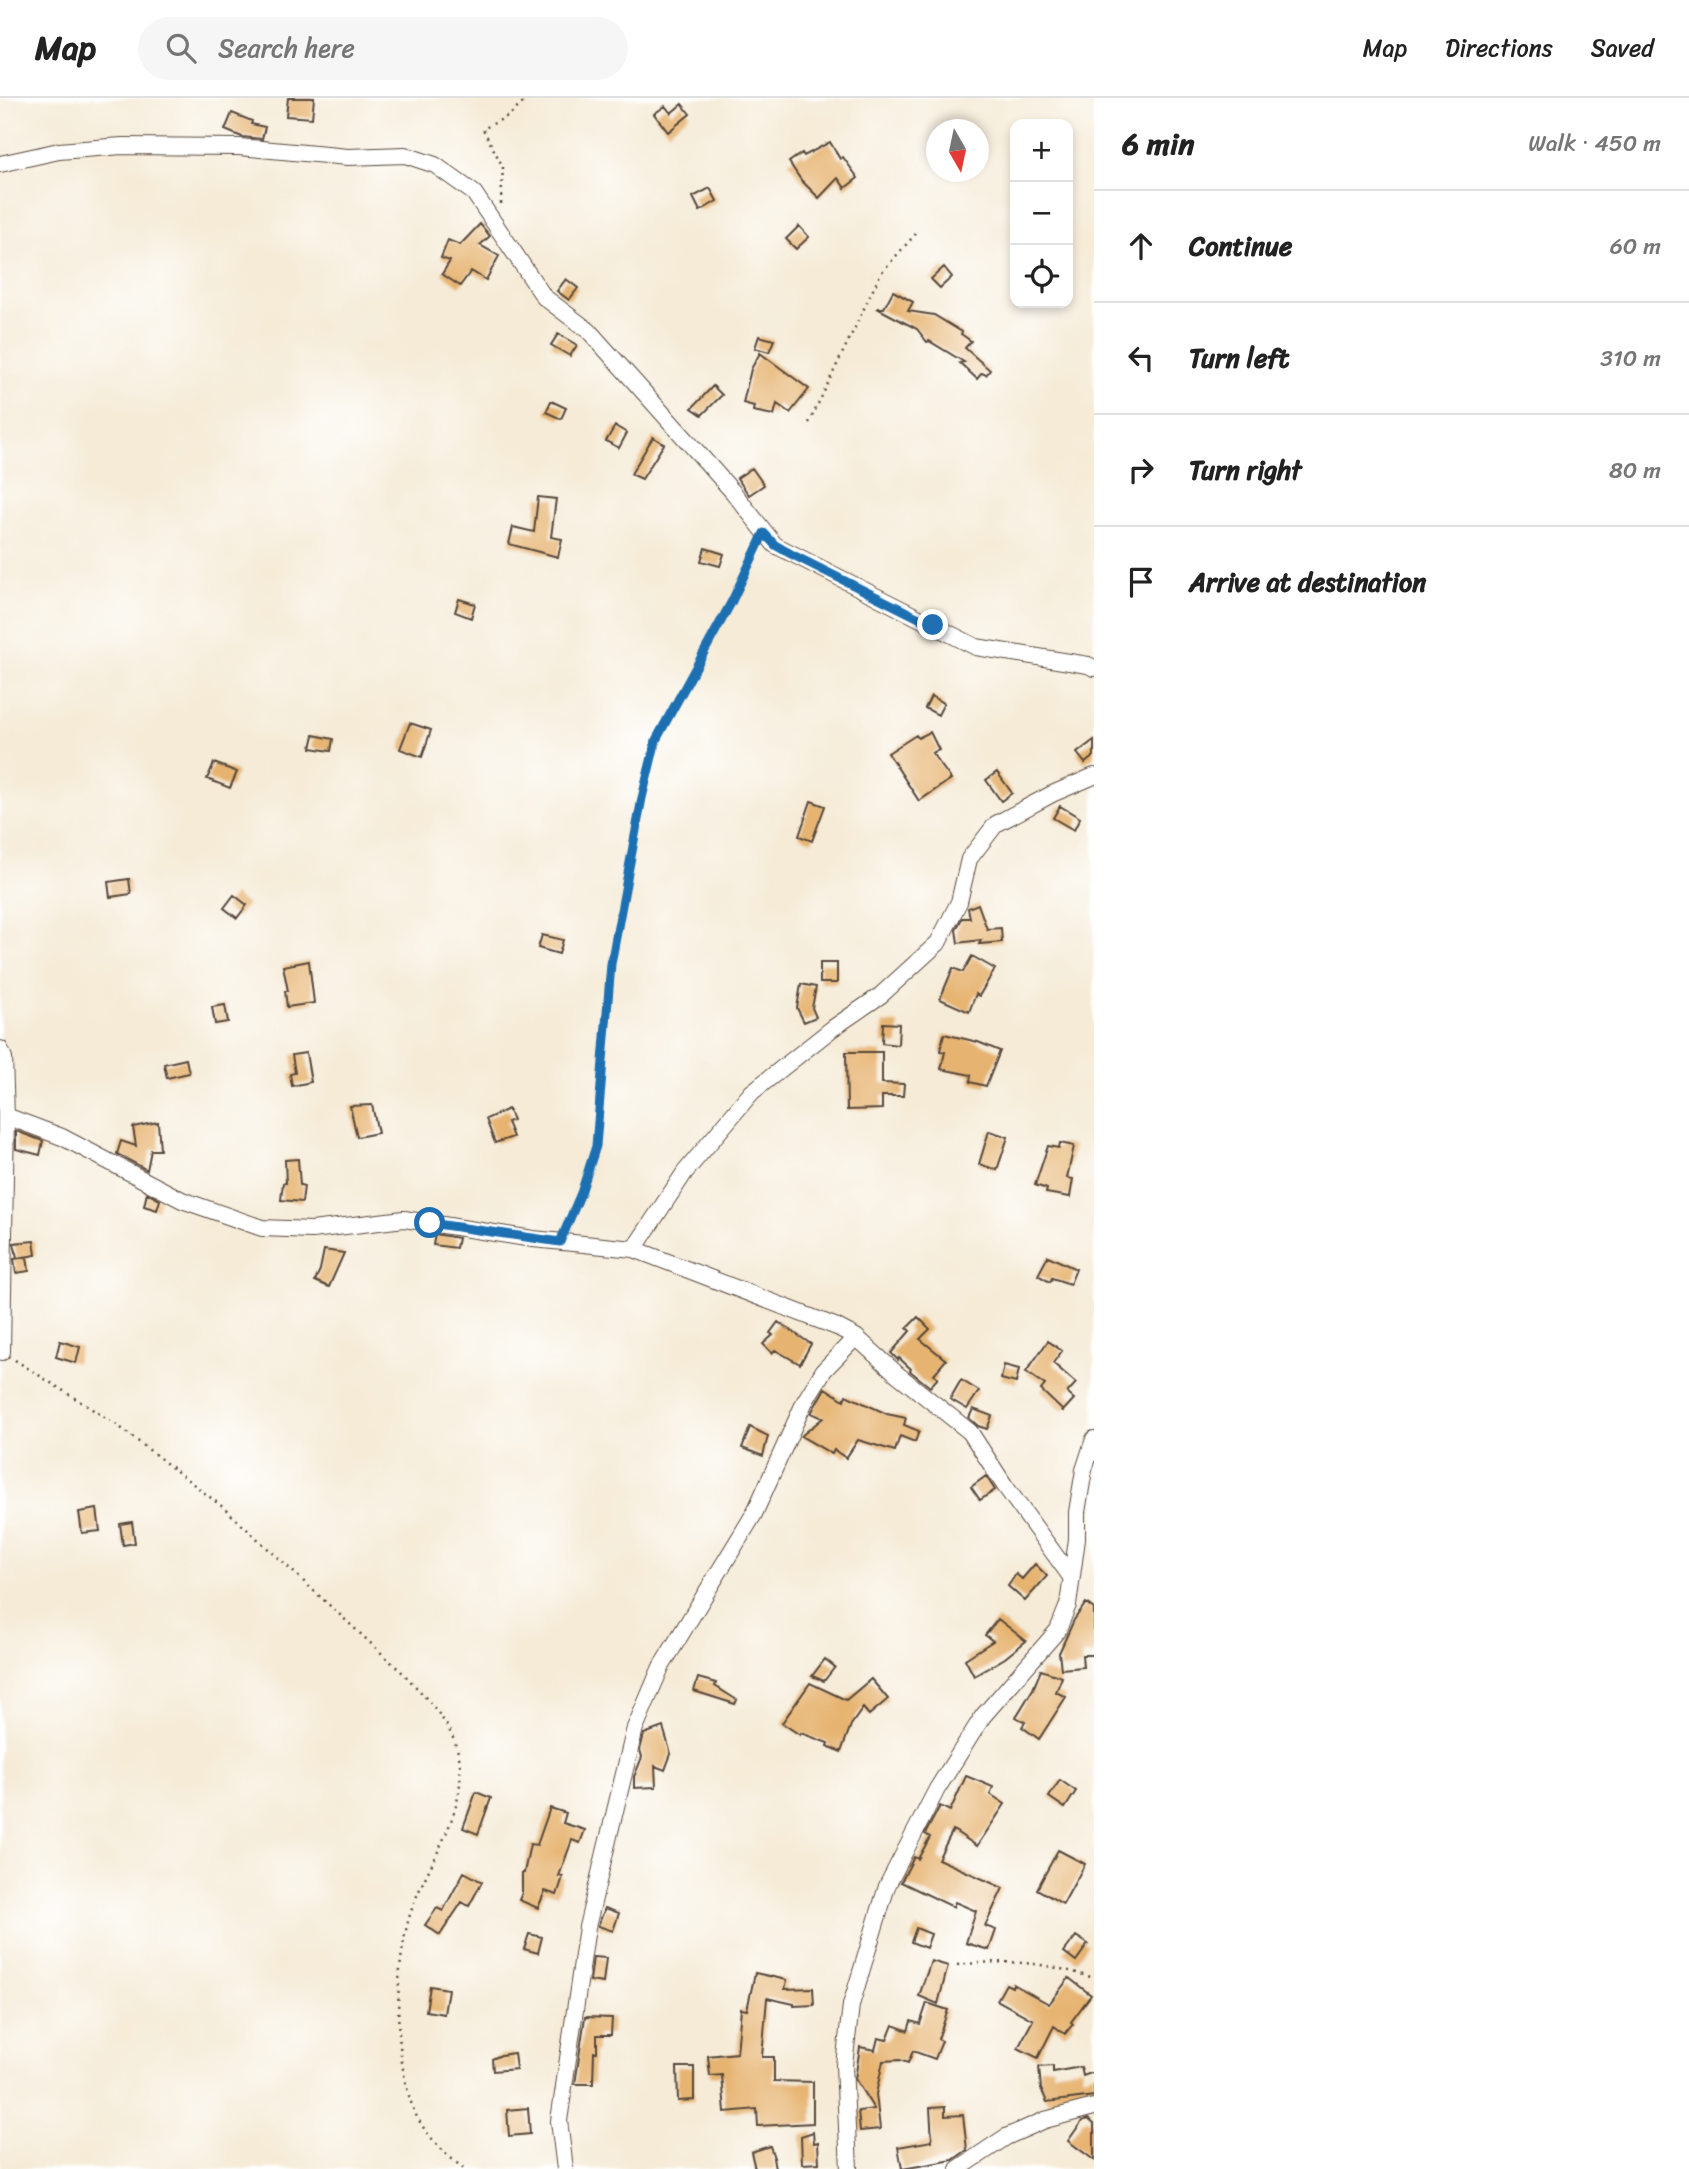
<!DOCTYPE html>
<html lang="en">
<head>
<meta charset="utf-8">
<style>
  :root { --surface:#fff; --page:#f6f6f6; --text:#222; --muted:#767676; --line:#e0e0e0 }
  body { margin:0; font-family:Sriracha,sans-serif; background:var(--page); color:var(--text) }
  .controls { position:absolute; right:21px; top:21px; display:grid; overflow:hidden; border-radius:14px; box-shadow:0 4px 10px #0003 }
  .controls button { width:63px; height:63px; display:grid; place-items:center; padding:0; border:0; border-bottom:2px solid var(--line); background:var(--surface); color:var(--text); font:35px sans-serif }
  .compass { position:absolute; left:926px; top:21px; width:63px; height:63px; border-radius:50%; background:var(--surface); box-shadow:0 4px 10px #0003; rotate:171deg }
  .stop { position:absolute; width:21px; height:21px; margin:-16px; border:5px solid #1f6fb2; border-radius:50%; background:#fff }
  .stop.end { background:#1f6fb2; border-color:#fff; box-shadow:0 2px 7px #0008 }
  .list { margin:0; padding:0; list-style:none }
  h2 { display:flex; justify-content:space-between; align-items:center; height:91px; margin:0; padding:0 28px; font-size:30px }
  h2 small { font-size:23px; font-weight:400; color:var(--muted) }
  .list li { display:grid; grid-template-columns:46px 1fr auto; gap:21px; align-items:center; box-sizing:border-box; height:112px; padding:0 28px; border-top:2px solid var(--line) }
  .list b { display:block; font-size:26px; white-space:nowrap }
  .list em { font-size:23px; font-style:normal; color:var(--muted) }
  .icon { flex:none; width:38px; height:38px; fill:none; stroke:currentColor; stroke-width:2; stroke-linecap:round; stroke-linejoin:round }
  .map { position:relative; flex:none; width:1094px; height:2071px; overflow:hidden }
  header { display:flex; align-items:center; gap:42px; box-sizing:border-box; height:98px; padding:0 35px; background:var(--surface); border-bottom:2px solid var(--line) }
  header strong { font-size:33px }
  nav { display:flex; gap:38px; margin-inline-start:auto; font-size:24px }
  .search { width:490px; height:63px; background:var(--page); display:flex; align-items:center; gap:18px; box-sizing:border-box; padding:0 24px; border-radius:38px; color:var(--muted); font-size:26px }
  main { display:flex }
  aside { flex:1; background:var(--surface) }
  .map>svg:first-child { display:block }
</style>
</head>
<body>
<header>
<strong>Map</strong>
<div class="search"><svg class="icon" aria-label="search" viewBox="0 0 24 24"><circle cx="10" cy="10" r="6"/><path d="M15 15l6 6"/></svg>Search here</div>
<nav><a>Map</a><a>Directions</a><a>Saved</a></nav>
</header>
<main>
<div class="map">
<svg width="1094" height="2071" viewBox="0 0 1094 2071">
  <rect width="100%" height="100%" fill="#fff"/>
  <filter id="ink" filterUnits="userSpaceOnUse"><feTurbulence type="fractalNoise" baseFrequency=".0143" numOctaves="2"/><feDisplacementMap in="SourceGraphic" scale="14" xChannelSelector="R" yChannelSelector="G"/><feConvolveMatrix kernelMatrix="1 2 1 2 8 2 1 2 1" color-interpolation-filters="sRGB"/></filter>
  <filter id="wash" filterUnits="userSpaceOnUse"><feTurbulence type="fractalNoise" baseFrequency=".00686" numOctaves="4" result="noise"/><feDisplacementMap in="SourceGraphic" scale="28" xChannelSelector="R" yChannelSelector="G"/><feGaussianBlur stdDeviation="1.57" result="paint"/><feColorMatrix in="noise" values="0 0 0 0 0 0 0 0 0 0 0 0 0 0 0 0 0 1.4 0 .05"/><feComposite in="paint" operator="in"/></filter>
  <g filter="url(#wash)">
    <rect width="100%" height="100%" fill="#f5ebd7"/>
    <g id="blocks">
      <!-- building -->
      <path fill="#e6b370" d="M288,0H314L312,20L286,18Z
        M682,6L690,16L668,34L654,16L665,8L671,15Z
        M232,15L252,23L251,26L265,29L262,41L242,39L225,32Z
        M830,44L840,61L843,59L858,80L845,90L838,80L819,100L801,82L789,64L802,55L804,58Z
        M710,90L717,103L700,113L693,99Z
        M480,126L490,138L480,147L499,158L486,182L471,173L460,188L442,176L450,163L441,160L448,142L460,147Z
        M799,128L809,139L796,151L786,141Z
        M944,169L952,179L940,190L931,181Z
        M566,181L578,190L569,202L557,193Z
        M893,193L913,204L908,213L934,217L962,234L961,236L971,243L965,250L990,272L986,277L982,275L977,281L960,265L964,264L929,243L927,244L917,231L877,210H884Z
        M558,236L577,247L570,258L551,247Z
        M759,238L774,242L769,254L755,250Z
        M760,255L809,291L790,315L777,306L774,317L753,313L754,308L743,305L751,271Z
        M713,288L722,297L702,317L692,310Z
        M551,303L566,310L561,321L546,314Z
        M615,328L627,335L619,350L606,343Z
        M653,339L664,346L642,381L631,376Z
        M752,370L764,387L749,397L737,380Z
        M538,399L556,401L551,439L562,441L558,459L509,446L513,429L534,434Z
        M705,450L724,456L720,468L701,463Z
        M459,501L475,506L471,520L455,514Z
        M931,598L944,605L938,617L925,610Z
        M410,625L431,632L422,659L400,651Z
        M930,634L939,652L932,655L951,681L919,703L888,655L916,637L918,640Z
        M314,637L333,641L331,653L311,650Z
        M1094,642V658L1085,665L1077,655Z
        M214,665L237,674L230,690L207,681Z
        M997,674L1012,695L1001,703L986,682Z
        M811,703L825,708L812,743L799,738Z
        M1060,708L1080,720L1074,732L1053,720Z
        M129,781L131,796L110,799L108,784Z
        M234,797L247,807L237,820L224,810Z
        M978,806L987,831L1001,830L1002,844L979,846L981,842L958,845L956,832L962,820H970L968,810Z
        M542,837L563,842L559,856L538,850Z
        M972,858L995,871L979,898L976,896L969,914L940,901L953,870L963,874Z
        M309,863L314,905L287,909L285,893H288L283,868Z
        M820,865H837V885H820Z
        M801,886L816,889L812,910L816,919L804,924L797,910Z
        M225,907L228,924L215,926L212,909Z
        M883,925L899,926L898,947L882,945Z
        M944,936L978,944L1000,953L986,988L970,984L971,977L941,971L945,954L940,953Z
        M846,954H882V985L904,986L903,998H882V1011L847,1012Z
        M306,955L311,984L292,988L290,976L295,975L292,957Z
        M186,961L189,975L167,980L164,966Z
        M372,1007L378,1035L357,1039L350,1008Z
        M508,1011L513,1022L507,1024L513,1039L495,1045L486,1021Z
        M158,1024L160,1052H151L147,1072L117,1056L121,1043L136,1048L133,1029Z
        M16,1033L43,1043L40,1057L16,1051Z
        M989,1033L1008,1039L997,1072L979,1066Z
        M1060,1045L1074,1048L1067,1080L1073,1081L1070,1099L1046,1095L1047,1091L1035,1087L1048,1048L1059,1050Z
        M298,1061L300,1087L304,1088L302,1104L281,1102L283,1085H286L285,1062Z
        M147,1095L160,1102L157,1112L144,1108Z
        M435,1136L458,1140L456,1150L433,1147Z
        M34,1143L36,1157L17,1160L14,1145Z
        M324,1152L344,1155L329,1189L315,1183L320,1172Z
        M1048,1158L1076,1171L1070,1186L1052,1180L1050,1184L1038,1177Z
        M27,1159L29,1173L16,1175L14,1161Z
        M918,1219L930,1231L920,1241L946,1262L934,1276L938,1280L930,1289L910,1273L911,1271L899,1260L898,1262L891,1255L910,1233L907,1230Z
        M778,1224L811,1246L800,1266L775,1252L772,1255L763,1246L773,1237L770,1235Z
        M60,1243L80,1249L76,1265L56,1259Z
        M1048,1243L1062,1253L1053,1265L1076,1285L1067,1295L1074,1301L1063,1313L1041,1292L1045,1287L1026,1274Z
        M1004,1267L1019,1271L1016,1285L1001,1281Z
        M961,1282L979,1293L967,1311L950,1301Z
        M825,1290L844,1302L846,1297L887,1316L906,1320L904,1327L919,1333L915,1344L900,1338L895,1353L858,1342L846,1360L834,1352L832,1356L801,1338L823,1320L811,1315Z
        M973,1311L992,1318L987,1331L978,1328L969,1320Z
        M750,1329L768,1338L763,1358L742,1350Z
        M986,1378L995,1392L980,1402L971,1389Z
        M97,1411L100,1433L82,1435L79,1414Z
        M132,1424L135,1445L123,1447L120,1426Z
        M1035,1466L1047,1478L1025,1503L1008,1488L1016,1476L1022,1481Z
        M1086,1505L1094,1511V1557H1082L1083,1569L1061,1571L1059,1555L1074,1522Z
        M998,1521L1026,1543L1005,1560L974,1578L965,1561L993,1543L985,1537Z
        M825,1561L835,1569L824,1583L812,1578Z
        M1041,1572L1062,1579L1056,1594L1066,1599L1039,1641L1022,1629L1025,1624L1016,1619L1033,1591Z
        M698,1580L716,1585L715,1588L737,1602L735,1606L694,1593Z
        M871,1581L888,1601L869,1617L863,1610L851,1627L841,1654L827,1648L828,1645L801,1635L800,1637L782,1625L810,1585L846,1602Z
        M663,1629L671,1656L665,1672L655,1668L656,1689L634,1690V1679L642,1659L640,1652L644,1636Z
        M966,1678L993,1689L990,1696L1005,1706L977,1748L953,1732L938,1761L1003,1790L985,1828L996,1832L989,1852L966,1845L976,1813L955,1804L953,1809L901,1784L914,1759L918,1761L930,1739L925,1736L940,1708L950,1713Z
        M1060,1682L1076,1693L1065,1710L1049,1699Z
        M476,1694L491,1700L478,1736L463,1730Z
        M550,1710L566,1715L563,1725L585,1732L580,1745L572,1742L559,1778L563,1779L557,1797L545,1793L538,1810L519,1802L522,1795V1775H524L530,1746L537,1747Z
        M1058,1752L1085,1766L1063,1806L1037,1791Z
        M464,1774L482,1784L469,1808L462,1804L440,1837L425,1827L437,1810L443,1813Z
        M605,1810L619,1815L613,1833L598,1828Z
        M916,1830L931,1836L926,1850L911,1844Z
        M529,1836L542,1839L538,1855L524,1851Z
        M1076,1838L1088,1846L1076,1863L1064,1854Z
        M593,1859L606,1860L603,1885L590,1883Z
        M931,1863L948,1868L938,1906L919,1898Z
        M755,1875L787,1882L785,1891L813,1890L814,1907L794,1908V1906L767,1900L762,1959H774V1983L813,1984V2025L758,2028L757,2011L725,2014L722,1977L710,1978L708,1958L737,1955L741,1911L747,1912Z
        M1069,1880L1091,1897L1071,1924L1073,1926L1065,1936L1054,1928L1038,1960L1018,1950L1033,1922L997,1902L1006,1886L1012,1889L1013,1886L1049,1906Z
        M430,1888L448,1891L444,1916L426,1913Z
        M927,1905L948,1912L938,1941L942,1943L935,1961L913,1953L908,1965L900,1962L883,1963L876,1996L880,2031L860,2033L858,2013L874,2011L855,1981L860,1949L875,1952L878,1940L887,1942L893,1927L908,1933L911,1923L920,1926Z
        M585,1919L612,1920L611,1937H597V1954H594L593,1986H575Z
        M514,1955L516,1971L493,1973L492,1961L501,1957Z
        M1053,1968V1974L1081,1969L1083,1978L1094,1974V1998L1047,2004L1041,1991L1039,1969Z
        M677,1969H694V2002L678,2003Z
        M945,2009V2018L963,2017L967,2052L953,2062L902,2071L898,2049L932,2043L930,2010Z
        M528,2010L530,2036L509,2038L507,2012Z
        M1088,2021L1094,2026V2062L1068,2043L1082,2023Z
        M813,2034L814,2045L818,2044L819,2065L802,2066L801,2038Z
        M770,2048L774,2060H773L775,2071H755L751,2054Z"/>
    </g>
  </g>
  <g filter="url(#ink)">
    <use href="#blocks" fill-opacity="0" stroke="#57473a" stroke-width="2"/>
    <g fill="none" stroke-linecap="round" stroke-linejoin="round">
      <!-- minor casing -->
      <g stroke="#57473a" stroke-width="18">
        <path id="minor" d="M0,66L59,53L122,48L239,49L348,59L405,57L435,67L474,95L544,199L589,233L733,394L775,447L976,549L1088,567L1094,570
          M0,951L4,960L6,1018L2,1254
          M6,1018L62,1039L182,1102L262,1130L312,1132L404,1121L533,1141L634,1151L837,1229L856,1239L897,1276L970,1334L1005,1388L1071,1479
          M634,1151L685,1074L752,994L833,930L881,897L938,845L959,804L969,761L996,726L1052,696L1094,678
          M565,2071L559,2023L587,1829L635,1630L661,1569L754,1416L805,1303L824,1272L856,1239
          M849,2071L844,1967L851,1907L887,1788L937,1691L983,1618L1058,1532L1068,1507L1077,1441V1414L1084,1372L1094,1341
          M958,2071L1006,2039L1045,2022L1094,2009"/>
      </g>
      <!-- path -->
      <path stroke="#57473a" stroke-width="2.5" stroke-dasharray="2 5" stroke-linecap="butt" d="M501,106L503,69L483,31L510,17L528,0
        M809,325L881,175L919,132
        M566,1129L581,1095L596,1048L611,866L642,700L656,642L732,503L757,450
        M15,1262L117,1327L224,1410L404,1576C426,1600 453,1626 459,1659C469,1717 424,1768 409,1820C394,1874 394,1958 413,2010C422,2034 445,2056 464,2071
        M957,1867C1010,1861 1043,1864 1094,1880"/>
      <!-- minor -->
      <use href="#minor" stroke="#fff" stroke-width="16"/>
    </g>
  </g>
  <g fill="none" stroke-linecap="round" stroke-linejoin="round" filter="url(#ink)">
    <!-- route -->
    <path stroke="#1f6fb2" stroke-width="9" d="M430,1125L560,1144L581,1095L596,1048L611,866L642,700L656,642L732,503L764,435L775,447L791,456L933,527"/>
  </g>
</svg>
<div class="controls">
<button>+</button>
<button>−</button>
<button><svg class="icon" aria-label="locate" viewBox="0 0 24 24"><circle cx="12" cy="12" r="6"/><path d="M12 2v4M12 18v4M2 12h4M18 12h4"/></svg></button>
</div>
<svg class="compass" viewBox="-18 -18 36 36"><path d="M0-13l5 13h-10z" fill="#e53935"/><path d="M0 13l5-13h-10z" fill="#767676"/></svg>
<div class="stop" style="left:430px;top:1125px"></div>
<div class="stop end" style="left:933px;top:527px"></div>
</div>
<aside>
<h2>6 min<small>Walk · 450 m</small></h2>
<ul class="list">
<li><svg class="icon" aria-label="ahead" viewBox="0 0 24 24"><path d="M12 20V5M6 11l6-6 6 6"/></svg><div><b>Continue</b></div><em>60 m</em></li>
<li><svg class="icon" aria-label="left" viewBox="0 0 24 24"><path d="M17 20v-9H6M10 6l-5 5 5 5"/></svg><div><b>Turn left</b></div><em>310 m</em></li>
<li><svg class="icon" aria-label="right" viewBox="0 0 24 24"><path d="M7 20v-9h11M14 6l5 5-5 5"/></svg><div><b>Turn right</b></div><em>80 m</em></li>
<li><svg class="icon" aria-label="arrive" viewBox="0 0 24 24"><path d="M6 21V4h12l-3 4 3 4H6"/></svg><div><b>Arrive at destination</b></div></li>
</ul>
</aside>
</main>
</body>
</html>
